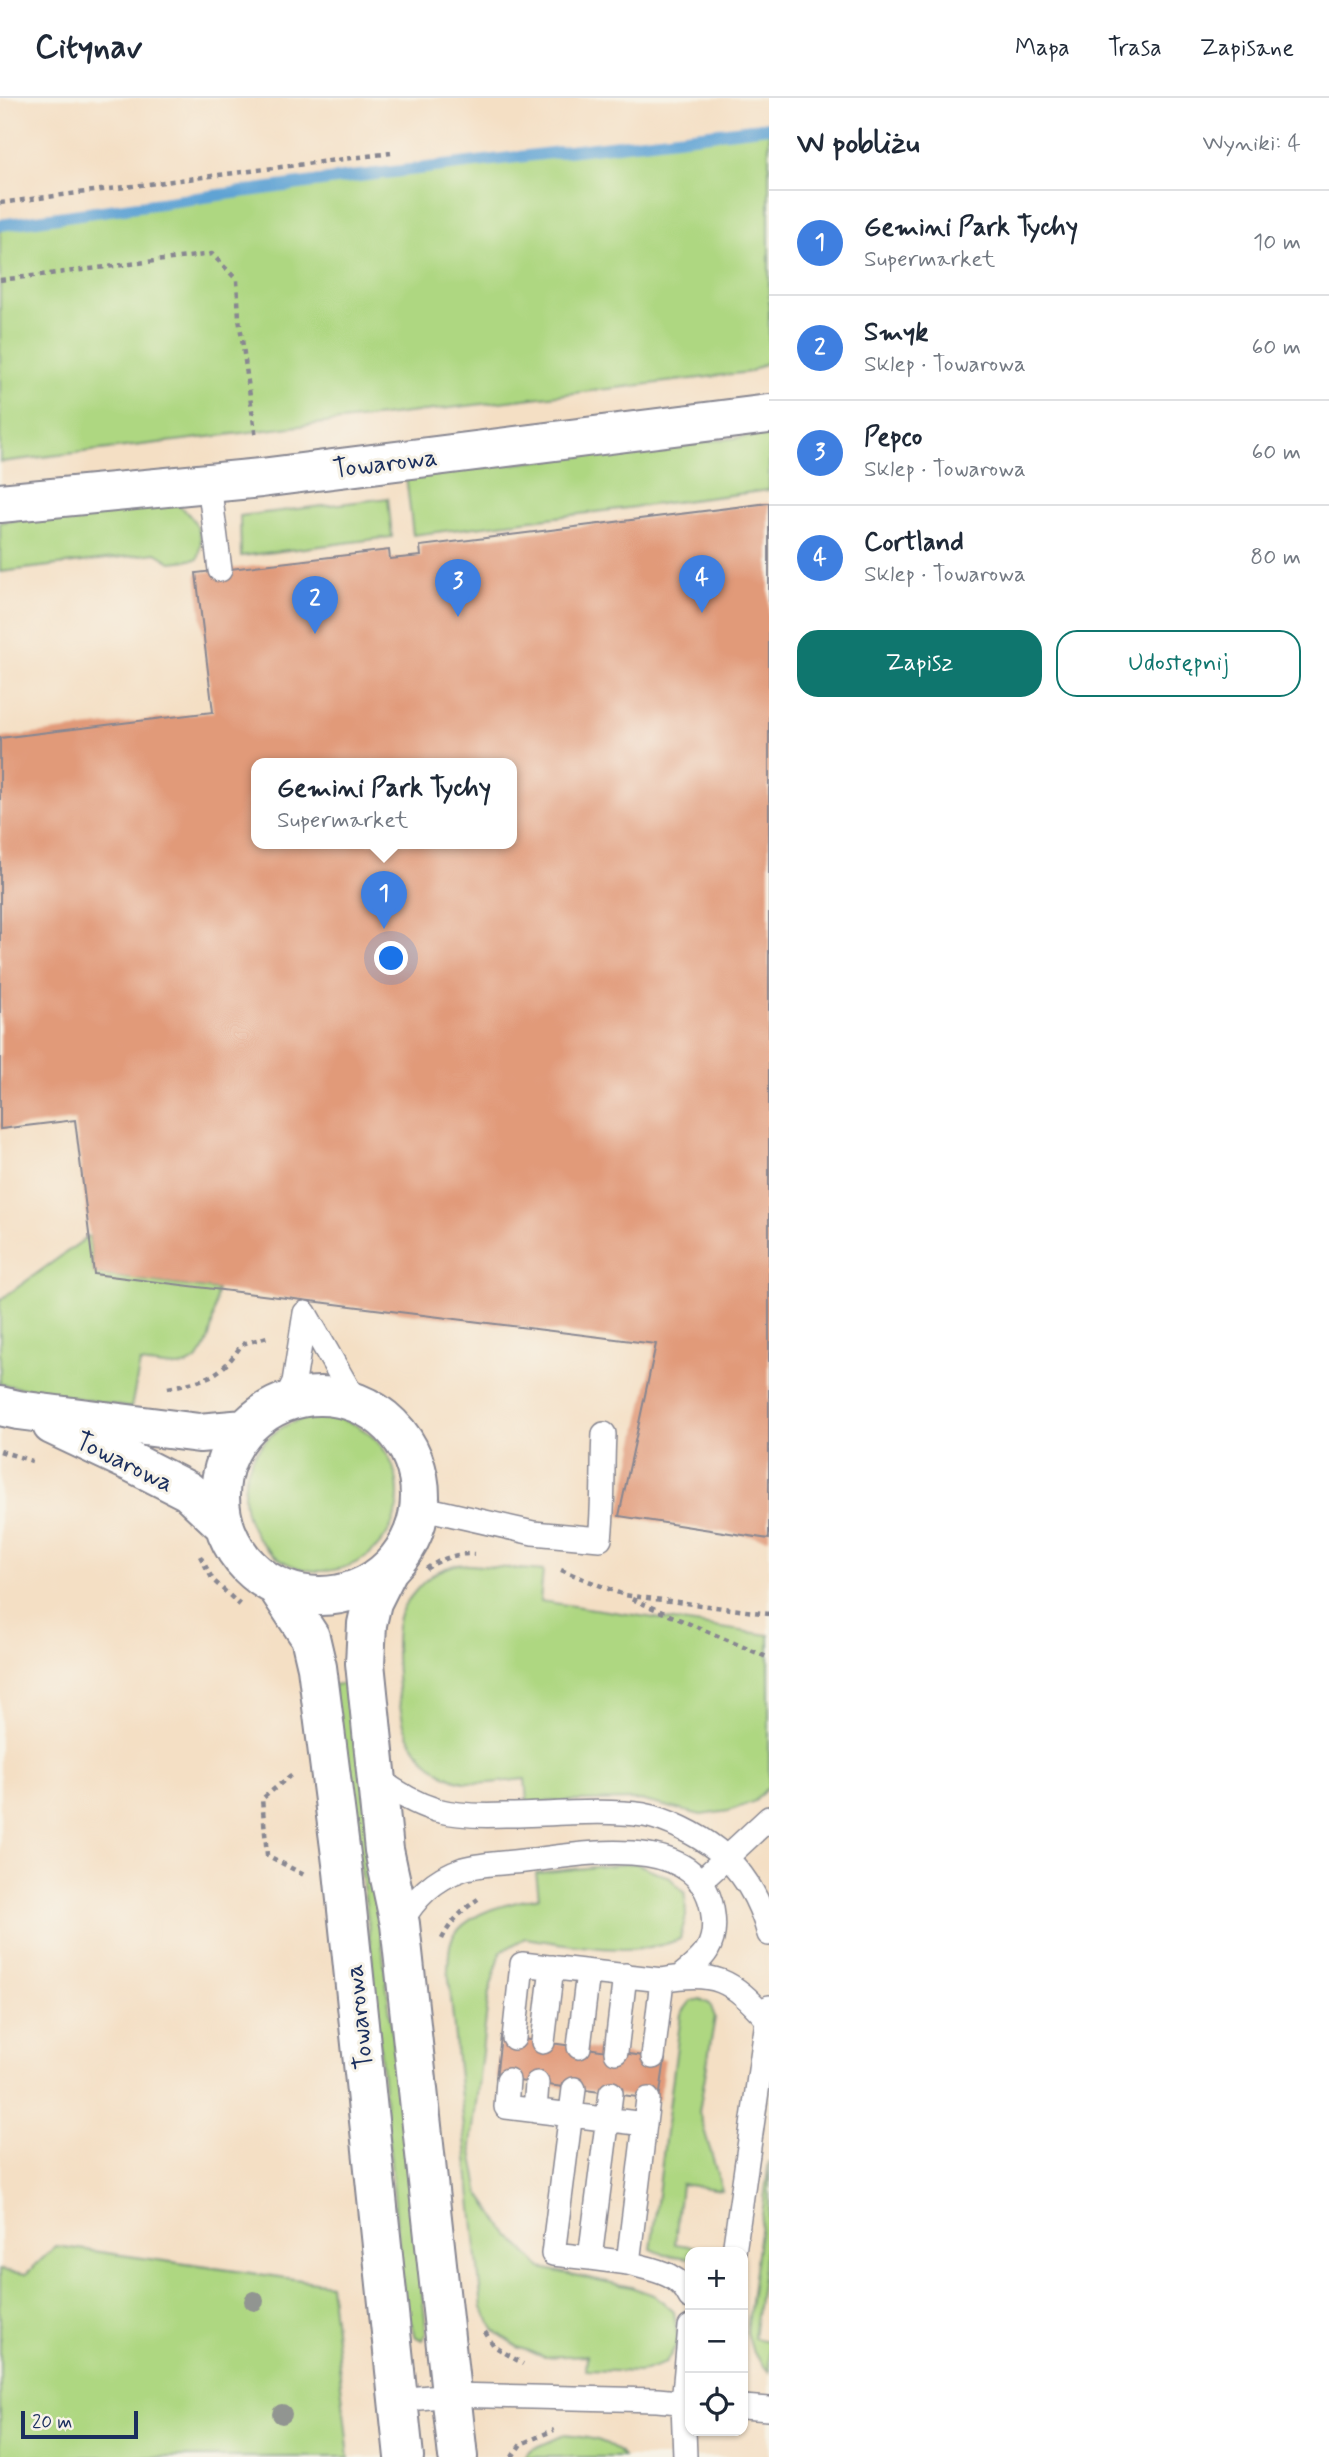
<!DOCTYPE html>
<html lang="pl">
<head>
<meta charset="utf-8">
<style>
  :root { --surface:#fff; --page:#f6f6f7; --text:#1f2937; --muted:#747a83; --line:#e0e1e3; --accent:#0f766e }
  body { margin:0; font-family:Mynerve,sans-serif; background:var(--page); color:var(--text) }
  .controls { position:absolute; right:21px; bottom:21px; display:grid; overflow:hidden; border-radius:14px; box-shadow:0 2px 5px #0004 }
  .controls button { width:63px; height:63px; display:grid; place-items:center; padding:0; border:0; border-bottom:2px solid var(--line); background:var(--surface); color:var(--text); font:35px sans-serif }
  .scale { position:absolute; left:21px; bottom:18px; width:117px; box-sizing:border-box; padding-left:7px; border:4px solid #1b2f5e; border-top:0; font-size:19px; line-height:24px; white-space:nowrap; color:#1b2f5e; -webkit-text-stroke:5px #f7f3e8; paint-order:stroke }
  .you { position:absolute; left:392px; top:861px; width:24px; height:24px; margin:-18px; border:5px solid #fff; border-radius:50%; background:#1a73e8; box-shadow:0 0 0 10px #1a73e833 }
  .badge { display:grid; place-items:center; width:46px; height:46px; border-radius:50%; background:var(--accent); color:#fff; font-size:23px; font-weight:700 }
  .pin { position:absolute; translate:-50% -58px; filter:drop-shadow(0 2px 4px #0008) }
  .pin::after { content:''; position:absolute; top:37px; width:24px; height:21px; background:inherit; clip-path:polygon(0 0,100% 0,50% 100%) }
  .popup { position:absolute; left:251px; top:660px; width:266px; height:91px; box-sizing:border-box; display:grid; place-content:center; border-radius:14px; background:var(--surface); filter:drop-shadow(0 2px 5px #0005); font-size:23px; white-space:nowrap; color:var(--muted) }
  .popup b { font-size:26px; color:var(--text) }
  .popup::after { content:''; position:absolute; left:50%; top:100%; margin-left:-14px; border:14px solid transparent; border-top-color:var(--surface) }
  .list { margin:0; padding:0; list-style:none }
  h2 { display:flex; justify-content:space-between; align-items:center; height:91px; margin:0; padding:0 28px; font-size:30px }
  h2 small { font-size:23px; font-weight:400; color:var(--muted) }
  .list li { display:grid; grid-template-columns:46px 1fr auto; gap:21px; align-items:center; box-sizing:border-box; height:105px; padding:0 28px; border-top:2px solid var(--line) }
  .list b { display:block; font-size:26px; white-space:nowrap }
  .list p { margin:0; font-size:23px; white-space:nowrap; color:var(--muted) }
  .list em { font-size:23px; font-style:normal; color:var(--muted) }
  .actions { display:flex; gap:14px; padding:21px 28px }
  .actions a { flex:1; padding:16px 0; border:2px solid var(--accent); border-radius:21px; text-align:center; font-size:24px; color:var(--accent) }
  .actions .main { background:var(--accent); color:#fff }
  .icon { flex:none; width:38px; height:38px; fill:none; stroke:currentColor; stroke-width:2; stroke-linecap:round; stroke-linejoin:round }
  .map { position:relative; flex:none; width:769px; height:2359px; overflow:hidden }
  header { display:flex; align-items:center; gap:42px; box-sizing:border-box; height:98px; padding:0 35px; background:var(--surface); border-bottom:2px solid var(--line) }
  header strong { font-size:33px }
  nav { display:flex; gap:38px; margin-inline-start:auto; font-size:24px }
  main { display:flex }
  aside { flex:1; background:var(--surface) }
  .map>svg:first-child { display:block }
</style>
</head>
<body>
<header>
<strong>Citynav</strong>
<nav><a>Mapa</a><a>Trasa</a><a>Zapisane</a></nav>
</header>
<main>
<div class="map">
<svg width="769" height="2359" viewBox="0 0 769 2359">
  <rect width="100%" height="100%" fill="#f7f3e8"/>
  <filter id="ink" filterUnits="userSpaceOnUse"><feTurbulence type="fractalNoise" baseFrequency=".0143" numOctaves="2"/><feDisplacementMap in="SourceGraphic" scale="14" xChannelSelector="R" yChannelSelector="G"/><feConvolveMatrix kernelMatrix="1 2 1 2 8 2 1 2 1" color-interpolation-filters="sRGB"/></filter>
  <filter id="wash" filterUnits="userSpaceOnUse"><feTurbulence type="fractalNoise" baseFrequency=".00686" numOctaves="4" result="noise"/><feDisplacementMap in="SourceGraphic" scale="28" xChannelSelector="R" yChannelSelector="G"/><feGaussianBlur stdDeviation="1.57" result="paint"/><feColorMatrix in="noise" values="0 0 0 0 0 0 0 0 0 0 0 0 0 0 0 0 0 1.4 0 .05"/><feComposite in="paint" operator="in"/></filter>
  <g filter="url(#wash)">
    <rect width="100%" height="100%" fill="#f4dfc4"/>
    <!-- green -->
    <path fill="#aed781" stroke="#648370" stroke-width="2" d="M769,30V263L750,274L0,364V126Z
      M769,336V392L413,437L406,378Z
      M388,400L392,439L241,458L240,418Z
      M174,405C196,418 206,437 198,461L171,464L156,455L0,474V424Z
      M89,1138L94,1176L217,1192C213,1217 213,1267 178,1269C166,1269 152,1266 140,1265L131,1310L0,1286V1202Z
      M244 1396a77 77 0 1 1 154 0a77 77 0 1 1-154 0Z
      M457,1466L543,1473L540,1503L769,1537V1688L755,1703L729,1713L701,1717L640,1702L527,1704L525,1681C502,1683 472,1690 451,1680C431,1671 413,1651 405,1630C398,1609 391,1533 401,1514C407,1502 421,1485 432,1477C439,1472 449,1469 457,1466Z
      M352,1585L425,2220L426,2235L423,2242L416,2239L404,2204L367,1814L333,1587Z
      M635,1765L669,1779L685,1795L686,1818L680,1841C637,1860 570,1847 525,1840L501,1854L489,1894L471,2048L480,2096L507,2135L541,2170L631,2189L656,2198L674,2214L678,2244L666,2265L639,2274L586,2272L587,2257L544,2259L518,2249L495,2233L482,2210L448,1871C449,1858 448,1843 457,1833C477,1811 512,1805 539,1799L536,1775Z
      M700,1901L710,1906L715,1919L699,2014L722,2092L681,2086L675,2146L716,2152L714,2154H690V2160L665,2157L651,2151L681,1916L690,1904Z
      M769,2063V2124L754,2240L769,2243V2274L753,2255L747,2234Z
      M56,2148L330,2186L349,2359H0V2172L26,2176Z
      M564,2337C585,2339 611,2341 623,2359H524L530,2352Z"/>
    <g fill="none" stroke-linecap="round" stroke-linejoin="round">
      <!-- stream -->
      <path stroke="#5fa3d4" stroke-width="12" d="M0,127L351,79L769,29"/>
    </g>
    <g id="blocks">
      <!-- building -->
      <path fill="#e19a79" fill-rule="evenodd" d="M769,405V1441L619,1418L656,1246L94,1176L75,1022L0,1031V640L213,614L196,475L389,452L390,461L421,458L420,448ZM256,665H512V745H256Z
        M501,1938L665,1961L659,2002L496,1980Z"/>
    </g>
  </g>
  <g filter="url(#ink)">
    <use href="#blocks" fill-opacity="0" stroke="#888791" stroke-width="2"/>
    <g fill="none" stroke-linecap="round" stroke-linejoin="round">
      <!-- lane casing -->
      <g stroke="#888791" stroke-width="26">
        <path id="lane" d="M209,385L220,472
          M305,1215L357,1306
          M284,1305L294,1284L305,1215
          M419,1409L533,1435L600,1441C604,1407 602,1371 604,1336
          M376,1679C395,1694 413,1705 436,1712C459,1718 482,1718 505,1717C550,1717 600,1711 644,1717C667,1721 698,1737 716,1751C744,1773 760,1802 769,1836
          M700,1784L769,1720
          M400,1826C415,1800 433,1781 463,1771C484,1765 510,1765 532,1762C588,1755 704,1734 713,1817C717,1848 704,1860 681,1878
          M514,1940L522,1866L662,1882C714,1872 732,1882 766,1920
          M543,1944L552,1869
          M579,1949L588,1874
          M616,1954L625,1877
          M653,1959L662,1882
          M508,1982L506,2009L645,2026
          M574,1991L553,2156L590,2160
          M611,1995L590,2160L628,2165
          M648,2001L628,2165C653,2172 678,2174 690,2199
          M535,2013L537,1985
          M734,2154L769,1909
          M398,2302L451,2297L657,2302L690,2305
          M743,2309L769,2311
          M685,2359L683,2305L690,2229"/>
      </g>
      <!-- street casing -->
      <g stroke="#888791" stroke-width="42">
        <path id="street" d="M0,405L261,380L769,316
          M220 1398a100 100 0 1 1 200 0a100 100 0 1 1-200 0Z
          M0,1308L18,1312L199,1335L245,1331
          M52,1327L135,1366L188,1393L223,1426
          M388,1472L372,1504L367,1526L365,1565L384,1752L400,1826L458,2359
          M277,1489L310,1539L317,1569L343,1773L404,2359"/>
      </g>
      <!-- path -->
      <path stroke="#888791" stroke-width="4.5" stroke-dasharray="5 5" stroke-linecap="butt" d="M0,105L391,55
        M0,182L212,156L237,182L239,220L256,341
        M168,1290C207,1281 219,1281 242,1246L271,1238
        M0,1353L32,1363
        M200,1458L213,1482L240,1507
        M426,1471C440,1461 457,1455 474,1456
        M561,1472L624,1497L769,1516
        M632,1501L769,1560
        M291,1677L262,1701L267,1757L304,1777
        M442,1841C450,1824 463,1812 478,1801
        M485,2234L494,2248L523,2266
        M512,2359L521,2346L554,2332"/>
      <!-- lane -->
      <use href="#lane" stroke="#fff" stroke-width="23"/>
      <!-- street -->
      <use href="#street" stroke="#fff" stroke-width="38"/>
    </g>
    <!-- trees -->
    <g fill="#919591">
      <circle cx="254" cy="2203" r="10"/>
      <circle cx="282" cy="2316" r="10"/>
    </g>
  </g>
  <g text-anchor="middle" stroke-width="6" stroke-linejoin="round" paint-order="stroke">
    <!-- street labels -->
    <g font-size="26" fill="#1b2f5e" stroke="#f7f3e8">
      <text transform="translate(385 364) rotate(-7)" y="9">Towarowa</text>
      <text transform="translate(125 1363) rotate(26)" y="9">Towarowa</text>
      <text transform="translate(358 1919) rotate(-96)" y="9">Towarowa</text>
    </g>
  </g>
</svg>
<div class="controls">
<button>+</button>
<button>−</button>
<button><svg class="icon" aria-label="locate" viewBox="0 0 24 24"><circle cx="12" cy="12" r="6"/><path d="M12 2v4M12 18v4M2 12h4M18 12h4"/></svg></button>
</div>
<div class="scale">20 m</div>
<div class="you"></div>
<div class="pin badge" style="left:384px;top:831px;background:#3f7fe0">1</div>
<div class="popup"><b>Gemini Park Tychy</b>Supermarket</div>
<div class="pin badge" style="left:315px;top:536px;background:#3f7fe0">2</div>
<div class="pin badge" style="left:458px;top:519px;background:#3f7fe0">3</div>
<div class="pin badge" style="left:702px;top:515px;background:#3f7fe0">4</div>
</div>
<aside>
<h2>W pobliżu<small>Wyniki: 4</small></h2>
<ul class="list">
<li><span class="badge" style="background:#3f7fe0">1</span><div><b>Gemini Park Tychy</b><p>Supermarket</p></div><em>10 m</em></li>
<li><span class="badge" style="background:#3f7fe0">2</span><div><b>Smyk</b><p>Sklep · Towarowa</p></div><em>60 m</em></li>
<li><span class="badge" style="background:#3f7fe0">3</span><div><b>Pepco</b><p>Sklep · Towarowa</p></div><em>60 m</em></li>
<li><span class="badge" style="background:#3f7fe0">4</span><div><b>Cortland</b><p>Sklep · Towarowa</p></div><em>80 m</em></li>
</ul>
<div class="actions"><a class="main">Zapisz</a><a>Udostępnij</a></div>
</aside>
</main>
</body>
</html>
